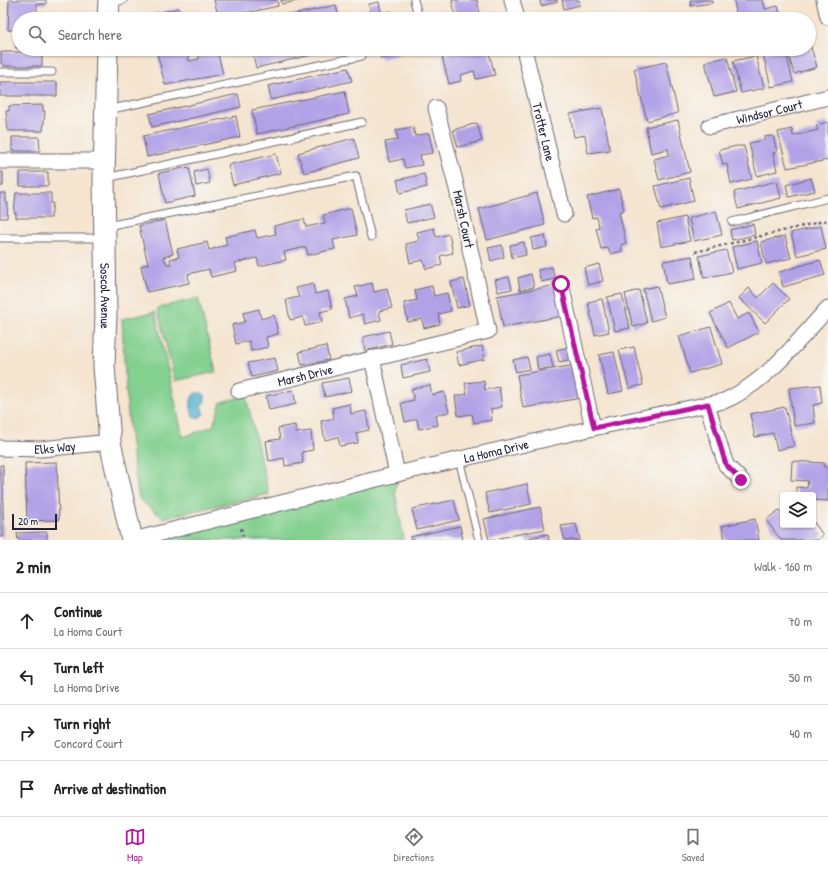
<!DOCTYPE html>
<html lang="en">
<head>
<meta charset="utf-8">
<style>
  :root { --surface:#fff; --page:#f2f2f2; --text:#222; --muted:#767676; --line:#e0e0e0; --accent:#b5179e }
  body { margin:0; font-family:"Patrick Hand",sans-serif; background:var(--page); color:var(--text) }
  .controls { position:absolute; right:12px; bottom:12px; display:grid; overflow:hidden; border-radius:4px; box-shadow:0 1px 3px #0004 }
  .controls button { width:36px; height:36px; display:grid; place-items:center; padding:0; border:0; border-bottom:1px solid var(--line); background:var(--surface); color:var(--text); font:20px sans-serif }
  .scale { position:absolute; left:12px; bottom:10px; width:45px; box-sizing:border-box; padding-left:4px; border:2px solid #22223b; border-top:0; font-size:11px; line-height:14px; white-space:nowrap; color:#22223b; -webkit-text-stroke:3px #f6f6f2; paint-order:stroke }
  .stop { position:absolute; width:12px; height:12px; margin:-9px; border:3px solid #b5179e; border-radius:50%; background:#fff }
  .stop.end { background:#b5179e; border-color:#fff; box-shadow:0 1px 4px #0008 }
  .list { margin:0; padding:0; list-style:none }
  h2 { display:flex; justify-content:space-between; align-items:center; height:52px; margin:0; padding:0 16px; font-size:17px }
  h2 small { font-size:13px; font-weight:400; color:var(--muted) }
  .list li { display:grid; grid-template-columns:26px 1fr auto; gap:12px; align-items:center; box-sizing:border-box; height:56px; padding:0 16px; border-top:1px solid var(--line) }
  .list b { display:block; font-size:15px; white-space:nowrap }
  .list p { margin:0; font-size:13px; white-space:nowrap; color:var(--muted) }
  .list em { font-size:13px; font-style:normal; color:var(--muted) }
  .icon { flex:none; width:22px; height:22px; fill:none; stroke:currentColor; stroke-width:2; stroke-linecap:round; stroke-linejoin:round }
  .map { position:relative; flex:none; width:828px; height:540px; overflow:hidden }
  .search { position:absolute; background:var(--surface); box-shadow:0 1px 3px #0004; left:12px; right:12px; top:12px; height:44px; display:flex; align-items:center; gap:10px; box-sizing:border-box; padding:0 14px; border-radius:22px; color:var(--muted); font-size:15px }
  .sheet { height:276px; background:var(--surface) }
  nav { display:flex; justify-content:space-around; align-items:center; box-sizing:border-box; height:56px; border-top:1px solid var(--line); background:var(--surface); font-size:11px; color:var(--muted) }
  nav a { display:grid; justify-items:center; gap:2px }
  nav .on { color:var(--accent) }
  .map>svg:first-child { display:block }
</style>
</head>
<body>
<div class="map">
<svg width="828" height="540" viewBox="0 0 828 540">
  <rect width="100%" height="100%" fill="#f6f6f2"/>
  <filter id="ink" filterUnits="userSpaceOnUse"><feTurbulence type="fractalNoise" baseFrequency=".025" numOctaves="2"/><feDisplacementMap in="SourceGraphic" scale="8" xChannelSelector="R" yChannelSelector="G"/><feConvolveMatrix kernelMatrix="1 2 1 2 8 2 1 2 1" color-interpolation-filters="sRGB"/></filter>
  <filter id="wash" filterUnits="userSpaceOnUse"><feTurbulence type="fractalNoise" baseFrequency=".012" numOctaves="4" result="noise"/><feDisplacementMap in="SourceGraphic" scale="16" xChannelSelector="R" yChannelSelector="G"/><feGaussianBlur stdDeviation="0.9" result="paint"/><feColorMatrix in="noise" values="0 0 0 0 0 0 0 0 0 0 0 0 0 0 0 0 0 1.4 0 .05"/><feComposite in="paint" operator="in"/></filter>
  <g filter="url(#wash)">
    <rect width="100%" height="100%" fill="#f5e4cf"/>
    <!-- green -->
    <path fill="#83d08f" stroke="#527965" d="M198,298L216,372L175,381L157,308Z
      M155,312L183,437L213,426L221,402L246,396L269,494L163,518L139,499C128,438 125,381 122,319Z
      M397,474L395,492L404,540H157Z"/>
    <!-- water -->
    <path fill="#52b0d0" stroke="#3a6986" d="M195,393H202L205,395V402L201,405L204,414L199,418L193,416C190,409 189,398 195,393Z"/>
    <g id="blocks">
      <!-- building -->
      <path fill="#b1a1e7" d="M9,0H46V4H37V19H19V48H16L17,30H8Z
        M214,0H277L278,6L219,19Z
        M281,0H298V1L282,4Z
        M452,0H477L481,18L456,19Z
        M540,0H557V2L541,6Z
        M562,0H579L580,5L564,9Z
        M690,0H712V3L691,6Z
        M734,0H763L765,9L778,6L781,19H737Z
        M379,2L381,13L391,11L393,19H372L369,4Z
        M336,5L339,19H279V18Z
        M179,8L181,19H141L140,17Z
        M809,41L817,67L794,74L787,49H809Z
        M156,49H194L187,51L189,61L199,59V54L217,50L223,74L165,85Z
        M234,49H253V50L235,54Z
        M275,49H332V50L256,68L253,54Z
        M379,49H400L401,54L381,59Z
        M471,49H488L495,75L476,79L474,71L460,75L461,81L449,84L442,56Z
        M785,49L793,82L771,87L763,54Z
        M1,52H42V66H4L1,63Z
        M756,56L764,88L741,93L733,61Z
        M727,57L736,92L714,97L705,62Z
        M666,62L678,113L647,121L634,69Z
        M348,68L352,81L271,100L268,86Z
        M0,82H57V96H0Z
        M345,91L349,114L257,134L252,110Z
        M238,94L241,107L152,127L149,114Z
        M43,105V111H45L43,131H8L6,111H9V106Z
        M602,108L610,150L588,153L585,135L574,137L570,114Z
        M236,116L240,137L147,157L143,136Z
        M678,120L690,172L659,180L654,159L669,155L668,149L651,153L646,127Z
        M828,122V160L787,168L778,132L792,129L793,136L818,130L816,125Z
        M477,123L482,141L458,147L453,130Z
        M413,127L415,136L429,133L433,153L420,155L422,165L405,168L403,159L389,162L385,142L398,140L396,130Z
        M773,136L777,152L773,153L777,171L757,176L749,143L765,140L764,137Z
        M12,137H39L40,151H12Z
        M354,138L359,158L304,173L298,153Z
        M737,146H744L752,179L731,184L727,164L723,165L719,150Z
        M276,154L281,173L233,185L228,165Z
        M189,167L195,196L165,203L159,173Z
        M207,169L210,183L196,186L194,172Z
        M0,172H3V186H0Z
        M20,172H48V186H20Z
        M424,174L427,187L400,193L397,180Z
        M689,178L694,201L661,209L655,186Z
        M811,178L815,191L789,197L786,185Z
        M777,181L781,198L738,209L734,192Z
        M619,189L624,210L619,212L626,243L621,245L622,251L610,254L608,248L601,249L596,228L599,227L597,217L592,218L587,197Z
        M0,193H6V203H8L7,218H0Z
        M16,193H51V203H53L51,218H16V213H14Z
        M537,193L545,225L487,240L479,209Z
        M430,204L434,217L407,223L404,210Z
        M351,208L357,235L333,240L335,249L308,255L306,247L284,252L286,260L259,266L257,258L235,263L237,271L211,277L209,269L188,274L189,283L147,292L141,266L148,264L139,226L165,220L173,254L163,257L167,264H171L170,259L179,257L177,249L207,242L209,250L227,245L225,237L255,230L257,238L276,234L274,226L304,219L306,227L325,223L323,215Z
        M716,211L722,235L694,241L689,218Z
        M685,217L690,241L661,247L657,223Z
        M753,224L755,235L732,240L730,230Z
        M821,226L826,249L797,256L791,233Z
        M434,228L436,237L449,234L453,253L440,256L442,265L426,269L423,260L410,263L406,244L419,241L417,232Z
        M545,235L547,247L533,250L531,238Z
        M785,236L791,258L766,264L761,242Z
        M757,241L762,263L737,269L732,247Z
        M524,242L526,255L512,258L510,245Z
        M502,245L504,257L491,261L488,248Z
        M726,250L732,272L704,278L699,256Z
        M692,256L696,279L667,284L663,261Z
        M820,260L825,275L783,287L779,272Z
        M599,264L603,281L588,285L584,268Z
        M552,267L555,279L541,282L538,270Z
        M531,274L534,287L520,290L518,278Z
        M509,277L512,289L498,292L495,280Z
        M464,279L470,305L457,308L451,282Z
        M372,283L374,292L387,289L392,308L379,311L381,320L365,324L363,314L349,318L345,299L358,296L355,287Z
        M773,283L789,299L765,323L739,298L749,288L758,298Z
        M313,284L315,294L328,291L332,309L320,312L322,322L305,326L303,317L290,320L286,300L299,297L296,288Z
        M557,285L563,316L503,327L497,296Z
        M432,286L434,296L447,293L451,311L438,314L440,324L424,328L422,319L408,322L404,303L417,300L415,290Z
        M657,286L665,317L651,321L643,289Z
        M639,290L647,323L633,327L625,294Z
        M622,294L630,328L615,331L607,297Z
        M602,299L609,332L595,335L588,302Z
        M729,303L737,319L749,313L759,332L728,348L710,313Z
        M259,309L261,319L274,315L278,334L266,337L268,347L251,351L249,341L236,344L232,325L245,322L243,313Z
        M711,327L722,364L690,373L679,336Z
        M389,331L392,344L365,351L363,337Z
        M326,346L329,360L302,365L299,352Z
        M482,346L485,359L459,365L456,352Z
        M570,347L573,359L559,362L556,350Z
        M634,347L643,385L629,388L619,350Z
        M614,352L623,391L608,394L599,355Z
        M550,354L553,367L538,370L536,357Z
        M527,357L530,369L516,372L513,360Z
        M275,358L278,371L252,377L248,363Z
        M427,359L430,372L403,378L401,365Z
        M575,365L581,398L523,408L517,375Z
        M349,378L352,391L325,397L322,383Z
        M484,381L485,390L499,387L502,407L491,409L492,420L474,423L472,414L458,416L455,396L467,394L465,383Z
        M430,385L432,395L444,392L449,412L436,415L438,425L419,429L417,419L405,422L401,403L414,400L411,389Z
        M820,385L822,403L813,405L815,423L794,426L789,388Z
        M293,390L296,404L269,410L266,396Z
        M350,404L351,414L366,411L369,430L356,433L358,443L340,446L338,437L325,440L321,421L334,418L332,408Z
        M785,407L794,446L777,450L773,433L755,437L750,414Z
        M295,425L296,433L311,431L313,450L302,452L303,463L285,466L284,458L269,461L266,441L280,439L278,428Z
        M792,461L824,463V467H828V501L813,500V495H796V487L807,488L808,481L791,480Z
        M57,462L59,520L27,521L25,463Z
        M0,465H3V537H0Z
        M527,484L531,504L490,513L485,493Z
        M454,500L459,520L417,530L412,509Z
        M540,507L545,529L489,540L484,519Z
        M779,510L783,516V525H813V521L823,535L817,540H781L766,520Z
        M755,519L759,540H725L722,526Z
        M576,524L580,540H565L561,526Z
        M460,526L463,540H411L410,537Z
        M47,532V540H18L17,533Z
        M548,534L549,540H525V539Z"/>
    </g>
  </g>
  <g filter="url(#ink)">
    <use href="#blocks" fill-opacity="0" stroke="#6c666f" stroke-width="1"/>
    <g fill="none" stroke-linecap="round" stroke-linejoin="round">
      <!-- service casing -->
      <g stroke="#6c666f" stroke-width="9">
        <path id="service" d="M414,0L419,19
          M111,3L123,0
          M0,72H52
          M107,110L362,56
          M106,178L362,122
          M732,222L828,198
          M107,226L356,176L371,237
          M0,238H102
          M459,459L479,540"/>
      </g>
      <!-- minor casing -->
      <g stroke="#6c666f" stroke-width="17">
        <g id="minor">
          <path d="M512,0L517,19"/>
          <path d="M824,0L828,17"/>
          <path id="s1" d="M524,49L564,214"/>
          <path id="s2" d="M710,126L828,97"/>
          <path d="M0,161H105"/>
          <path d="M561,284L593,428"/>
          <path d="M372,358L397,474"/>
          <path id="s3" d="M239,391L488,331L456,185L436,108"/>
          <path d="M707,405L726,465L741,480"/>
          <path id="s4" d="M0,448L41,449L110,442"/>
          <path id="s5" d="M133,540L397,474L593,428L724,401C767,382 797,342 828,308"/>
        </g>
      </g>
      <!-- secondary casing -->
      <g stroke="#6c666f" stroke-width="23">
        <g id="secondary">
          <path d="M108,19L109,0"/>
          <path id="s6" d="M107,49L104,179L106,314L104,366L110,442L132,540"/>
        </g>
      </g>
      <!-- path -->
      <path stroke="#6c666f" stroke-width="2.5" stroke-dasharray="3 3" stroke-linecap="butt" d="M695,252L828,220
        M241,528L243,537"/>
      <!-- service -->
      <use href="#service" stroke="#fff" stroke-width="7"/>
      <!-- minor -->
      <use href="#minor" stroke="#fff" stroke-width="15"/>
      <!-- secondary -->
      <use href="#secondary" stroke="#fff" stroke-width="21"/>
    </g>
  </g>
  <g fill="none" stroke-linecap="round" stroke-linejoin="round" filter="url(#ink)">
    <!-- route -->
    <path stroke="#b5179e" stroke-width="5" d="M561,284L594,428L708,404L726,465L741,480"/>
  </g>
  <g text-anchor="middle" stroke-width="4" stroke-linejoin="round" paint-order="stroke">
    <!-- street labels -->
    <g font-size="13" fill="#22223b" stroke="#f6f6f2">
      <text dy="5" stroke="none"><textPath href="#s2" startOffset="61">Windsor Court</textPath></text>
      <text dy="5" stroke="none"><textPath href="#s1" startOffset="85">Trotter Lane</textPath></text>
      <text transform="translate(464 219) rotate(78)" y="5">Marsh Court</text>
      <text dy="5" stroke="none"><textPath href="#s6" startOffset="247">Soscol Avenue</textPath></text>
      <text dy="5" stroke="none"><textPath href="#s3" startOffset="68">Marsh Drive</textPath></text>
      <text dy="5" stroke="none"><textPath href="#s4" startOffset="55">Elks Way</textPath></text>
      <text dy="5" stroke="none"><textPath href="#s5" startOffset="374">La Homa Drive</textPath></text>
    </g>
  </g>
</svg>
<div class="controls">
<button><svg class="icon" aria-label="layers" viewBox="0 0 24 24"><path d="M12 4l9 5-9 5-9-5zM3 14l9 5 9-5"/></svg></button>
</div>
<div class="scale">20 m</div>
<div class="stop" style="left:561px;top:284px"></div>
<div class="stop end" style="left:741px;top:480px"></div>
<div class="search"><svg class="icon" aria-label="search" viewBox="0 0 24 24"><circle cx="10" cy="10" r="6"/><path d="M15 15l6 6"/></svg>Search here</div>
</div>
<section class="sheet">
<h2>2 min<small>Walk · 160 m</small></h2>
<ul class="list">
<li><svg class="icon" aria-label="ahead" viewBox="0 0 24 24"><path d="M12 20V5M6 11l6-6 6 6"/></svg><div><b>Continue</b><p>La Homa Court</p></div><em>70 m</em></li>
<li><svg class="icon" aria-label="left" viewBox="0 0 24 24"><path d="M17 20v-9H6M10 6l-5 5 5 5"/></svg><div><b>Turn left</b><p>La Homa Drive</p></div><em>50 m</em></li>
<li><svg class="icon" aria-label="right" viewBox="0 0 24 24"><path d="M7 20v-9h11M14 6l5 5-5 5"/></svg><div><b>Turn right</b><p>Concord Court</p></div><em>40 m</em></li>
<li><svg class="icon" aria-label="arrive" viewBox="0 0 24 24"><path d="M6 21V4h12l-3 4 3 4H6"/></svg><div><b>Arrive at destination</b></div></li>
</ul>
</section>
<nav>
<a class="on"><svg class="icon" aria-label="map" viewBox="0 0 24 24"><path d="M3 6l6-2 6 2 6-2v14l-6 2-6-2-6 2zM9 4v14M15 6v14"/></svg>Map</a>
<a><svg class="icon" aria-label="directions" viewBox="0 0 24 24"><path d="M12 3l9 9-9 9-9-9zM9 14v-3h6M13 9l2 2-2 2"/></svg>Directions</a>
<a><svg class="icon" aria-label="saved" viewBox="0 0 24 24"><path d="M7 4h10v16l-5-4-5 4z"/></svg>Saved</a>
</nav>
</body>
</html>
